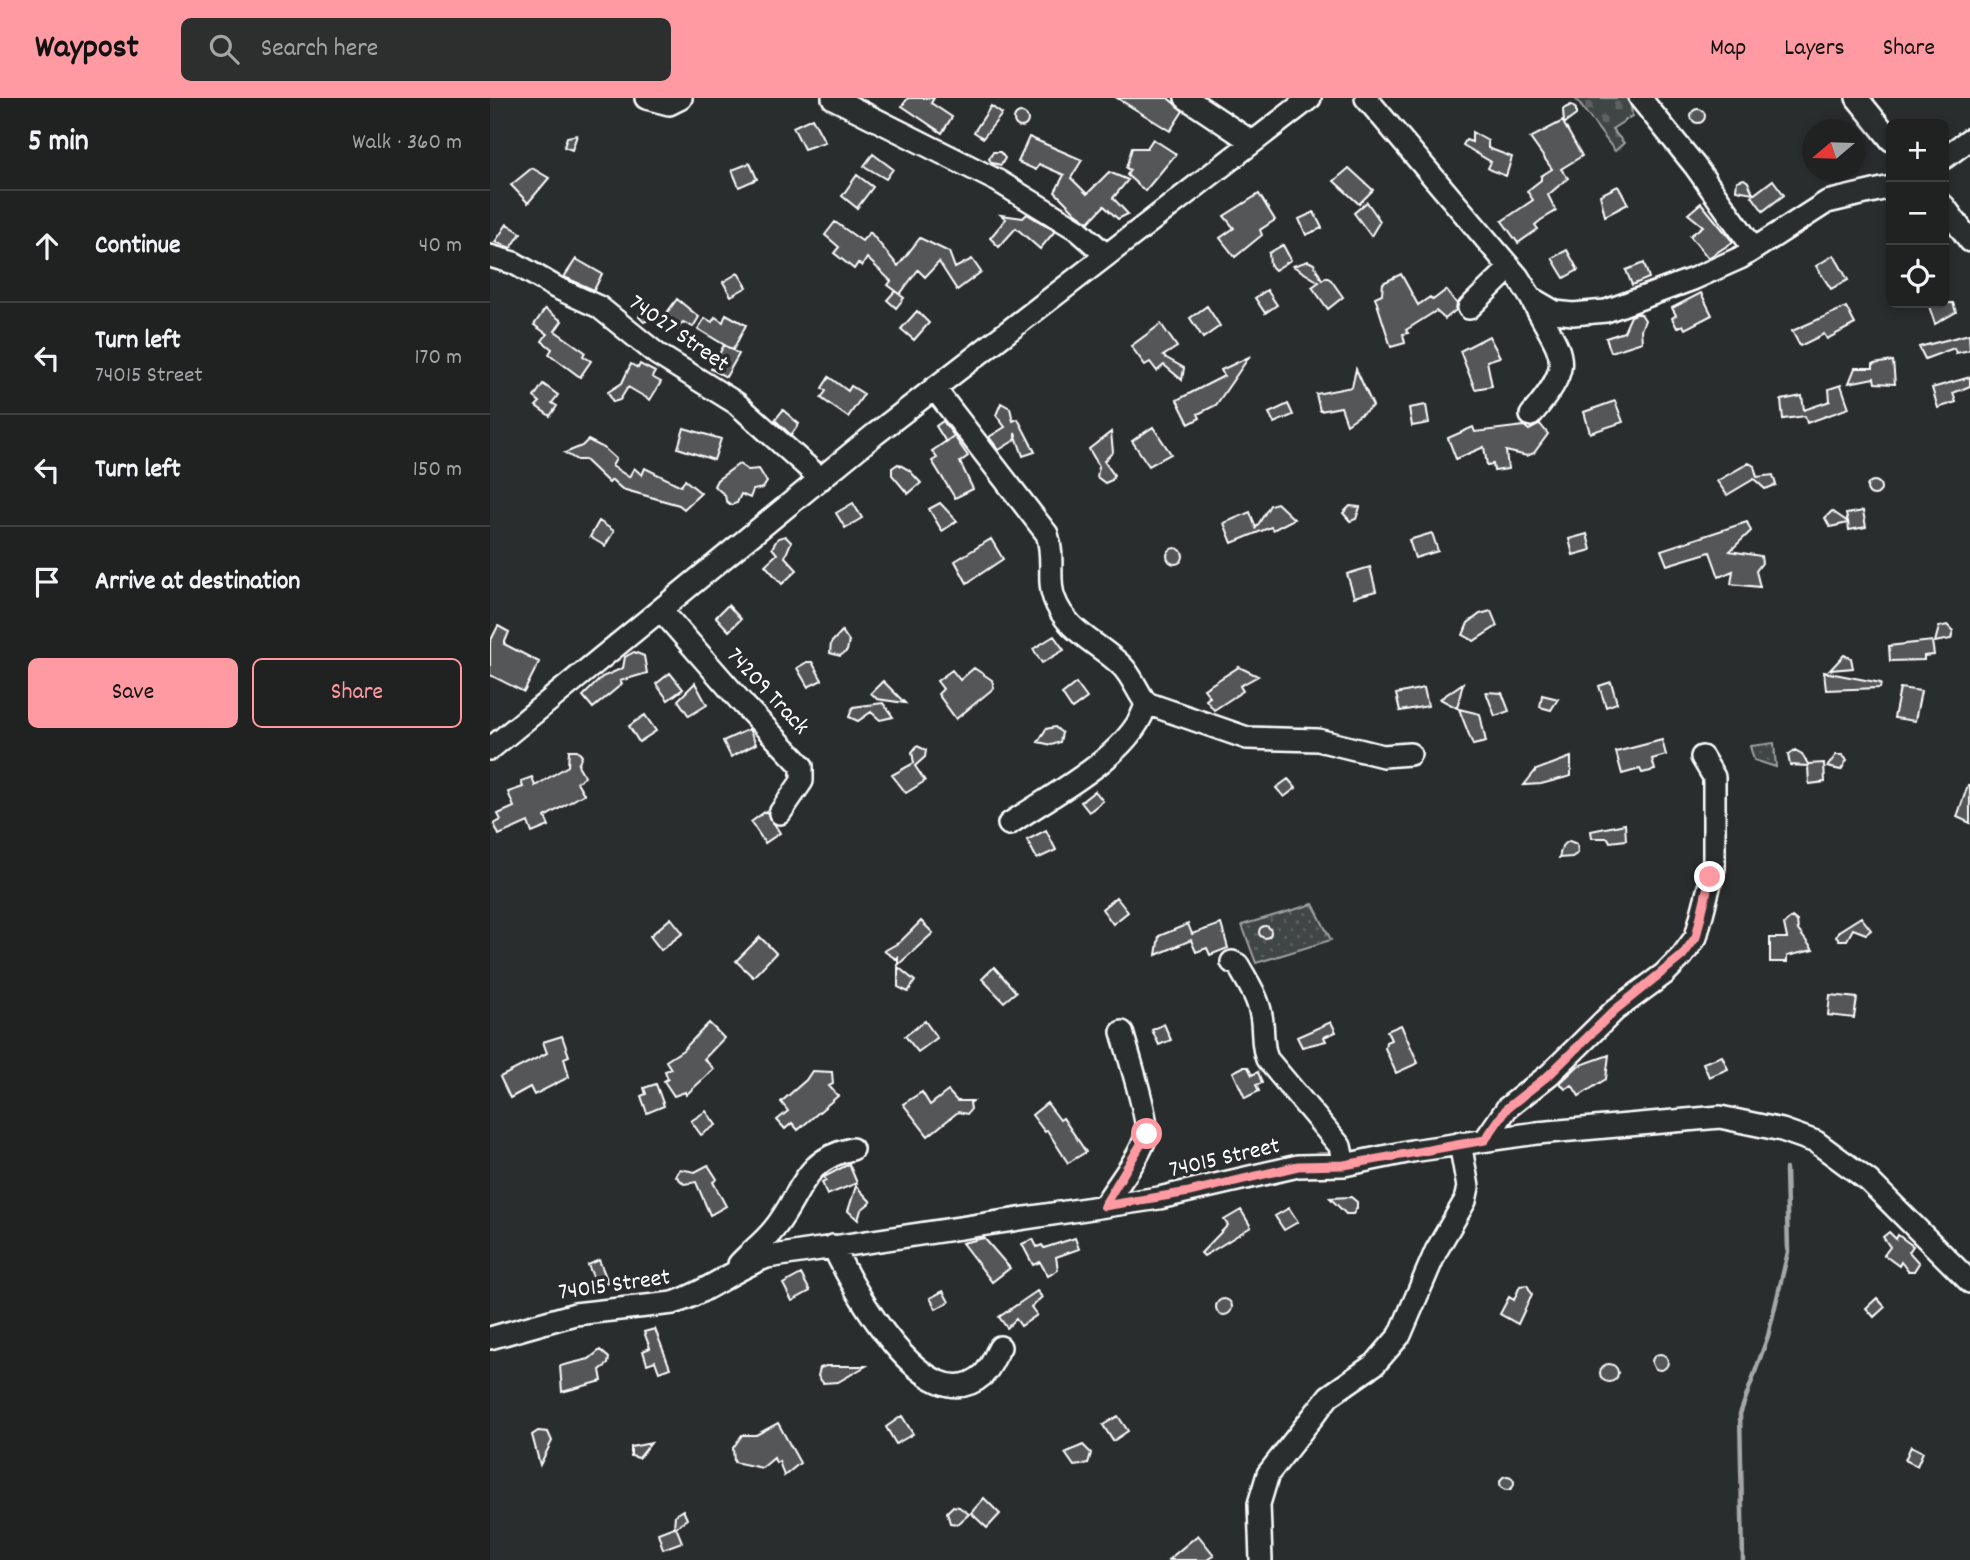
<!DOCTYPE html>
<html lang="en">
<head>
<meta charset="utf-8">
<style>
  :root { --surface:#202222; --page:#2d2f2f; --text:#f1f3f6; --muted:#a2a4a5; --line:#3d3f40; --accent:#ff9aa2 }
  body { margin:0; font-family:Dekko,sans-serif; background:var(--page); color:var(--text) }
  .controls { position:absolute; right:21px; top:21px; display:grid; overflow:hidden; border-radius:10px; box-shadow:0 4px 10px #0003 }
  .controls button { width:63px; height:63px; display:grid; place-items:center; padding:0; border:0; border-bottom:2px solid var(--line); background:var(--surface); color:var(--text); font:35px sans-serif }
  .compass { position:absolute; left:1312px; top:21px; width:63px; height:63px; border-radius:50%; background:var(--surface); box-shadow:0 4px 10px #0003; rotate:251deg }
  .stop { position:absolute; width:21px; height:21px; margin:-16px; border:5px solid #ff9aa2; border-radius:50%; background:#fff }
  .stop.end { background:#ff9aa2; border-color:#fff; box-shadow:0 2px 7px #0008 }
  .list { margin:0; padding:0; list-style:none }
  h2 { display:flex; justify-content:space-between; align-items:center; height:91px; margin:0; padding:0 28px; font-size:30px }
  h2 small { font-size:23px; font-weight:400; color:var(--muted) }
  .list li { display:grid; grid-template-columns:46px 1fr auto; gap:21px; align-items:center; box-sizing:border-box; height:112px; padding:0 28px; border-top:2px solid var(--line) }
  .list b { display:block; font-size:26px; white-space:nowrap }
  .list p { margin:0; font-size:23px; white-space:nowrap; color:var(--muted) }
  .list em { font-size:23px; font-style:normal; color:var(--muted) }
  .actions { display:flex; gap:14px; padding:21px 28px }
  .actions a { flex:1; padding:16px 0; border:2px solid var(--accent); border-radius:10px; text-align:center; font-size:24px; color:var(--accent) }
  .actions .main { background:var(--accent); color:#111 }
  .icon { flex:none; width:38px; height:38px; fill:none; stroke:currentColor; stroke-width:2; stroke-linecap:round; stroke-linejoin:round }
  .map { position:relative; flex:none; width:1480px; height:1462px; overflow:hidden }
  header { display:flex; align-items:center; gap:42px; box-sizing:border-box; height:98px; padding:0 35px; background:var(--accent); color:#111 }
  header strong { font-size:33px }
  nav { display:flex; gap:38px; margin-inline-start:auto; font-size:24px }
  .search { width:490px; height:63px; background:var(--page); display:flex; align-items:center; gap:18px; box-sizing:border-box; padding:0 24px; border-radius:10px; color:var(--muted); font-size:26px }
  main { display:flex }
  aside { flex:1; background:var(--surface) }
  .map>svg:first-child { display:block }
</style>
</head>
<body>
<header>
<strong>Waypost</strong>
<div class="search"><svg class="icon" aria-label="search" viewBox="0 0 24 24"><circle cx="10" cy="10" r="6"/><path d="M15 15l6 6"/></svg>Search here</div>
<nav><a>Map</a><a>Layers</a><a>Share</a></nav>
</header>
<main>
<aside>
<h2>5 min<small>Walk · 360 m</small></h2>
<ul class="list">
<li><svg class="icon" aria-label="ahead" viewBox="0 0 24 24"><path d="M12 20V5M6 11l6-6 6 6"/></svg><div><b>Continue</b></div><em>40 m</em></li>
<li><svg class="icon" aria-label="left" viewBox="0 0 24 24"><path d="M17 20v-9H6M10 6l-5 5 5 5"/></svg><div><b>Turn left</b><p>74015 Street</p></div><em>170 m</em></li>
<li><svg class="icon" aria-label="left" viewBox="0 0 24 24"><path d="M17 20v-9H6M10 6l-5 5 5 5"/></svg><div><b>Turn left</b></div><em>150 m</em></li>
<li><svg class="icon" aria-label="arrive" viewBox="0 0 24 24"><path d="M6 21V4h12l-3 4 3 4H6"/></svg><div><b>Arrive at destination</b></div></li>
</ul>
<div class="actions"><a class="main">Save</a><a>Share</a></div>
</aside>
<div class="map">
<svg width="1480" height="1462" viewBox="0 0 1480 1462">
  <defs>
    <pattern id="cemetery-stones" width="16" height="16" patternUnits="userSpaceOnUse" patternTransform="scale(1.75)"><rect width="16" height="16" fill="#414445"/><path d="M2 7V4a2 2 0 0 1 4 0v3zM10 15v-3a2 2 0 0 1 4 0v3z" fill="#5e6061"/></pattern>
    <pattern id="park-dots" width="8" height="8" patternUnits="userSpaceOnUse" patternTransform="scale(1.75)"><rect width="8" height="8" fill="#414445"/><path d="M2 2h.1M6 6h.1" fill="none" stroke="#5e6061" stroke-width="1.8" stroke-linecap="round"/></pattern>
  </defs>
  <rect width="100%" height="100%" fill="#2a2d2e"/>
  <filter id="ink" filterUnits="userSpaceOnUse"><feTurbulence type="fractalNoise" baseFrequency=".0143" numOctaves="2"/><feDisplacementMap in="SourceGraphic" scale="14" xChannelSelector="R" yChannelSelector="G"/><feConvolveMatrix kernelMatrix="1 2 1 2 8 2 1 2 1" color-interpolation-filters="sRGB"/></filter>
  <g filter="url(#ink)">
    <!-- cemetery -->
    <path fill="url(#cemetery-stones)" stroke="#a0a2a2" stroke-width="2" d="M1085,0H1140L1142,18L1122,31L1134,45L1125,53Z"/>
    <!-- park -->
    <path fill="url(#park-dots)" stroke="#a0a2a2" stroke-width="2" d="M1284,645L1286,669L1264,662L1260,648Z
      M823,806L841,842L766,865L752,827Z"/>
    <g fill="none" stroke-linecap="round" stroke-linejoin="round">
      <!-- stream -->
      <path stroke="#a6a7a7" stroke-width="4.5" d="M1253,1462L1250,1316L1278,1238L1298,1154L1296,1071"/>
    </g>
    <!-- building -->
    <path fill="#555758" stroke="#fff" stroke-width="2" d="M418,0H444L441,5L462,19L452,35L412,8Z
      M627,0H678L693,13L680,33Z
      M1081,7L1086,11V17L1074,26L1092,58L1071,71L1078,80L1058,97L1066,113L1051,122L1045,127L1048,131L1028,145L1012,123L1043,102L1037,93L1051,82V78L1062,71L1040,40L1073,23L1074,26L1073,11Z
      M501,8L512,16L493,40L484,34Z
      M1201 18a7 7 0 1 1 14 0a7 7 0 1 1-14 0Z
      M524 22a7 7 0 1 1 14 0a7 7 0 1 1-14 0Z
      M322,20L335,44L314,51L303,29Z
      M982,34L998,43V50L1022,59L1016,78L1003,73L998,70L1001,64L973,47L976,42L982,44Z
      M87,37L82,52L74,49L77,39Z
      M539,39L592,62L581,80L597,96L619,74L638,82L623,100L638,116L628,121L614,108L599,124L586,115L565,94L574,77L549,66L546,72L528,64Z
      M663,41L686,56L655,93L637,77L640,72L636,70L642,50H657Z
      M503,54H510L515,60L511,67L502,65L499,61Z
      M383,56L403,71L396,81L374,68Z
      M260,65L267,81L249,89L242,72Z
      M42,70L59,80L38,105L21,87Z
      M859,70L883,92L869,106L844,83Z
      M367,77L383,89L367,110L352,98Z
      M1254,81L1258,84L1263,95L1246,92L1247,83Z
      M1283,82L1294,97L1273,113L1262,98Z
      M1128,88L1138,106L1115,118L1110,97Z
      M769,96L785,122L770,132L772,137L745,159L730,140L744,130L734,118Z
      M877,104L890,123L881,138L864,115Z
      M1211,105L1243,144L1218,160L1200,138L1213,128L1198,116Z
      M824,114L832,130L816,137L809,121Z
      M537,116L565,133L550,151L526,130L509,149L500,140L516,121L511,117L533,120Z
      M345,124L372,143L380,134L408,168L430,140L459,154L465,170L482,161L491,174L467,192L449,164L435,179L428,172L410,196L398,187L401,183L377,160L372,168L368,165L364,171L344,155L349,149L335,137Z
      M17,126L31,135L21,150L5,144Z
      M793,147L801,162L785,172L780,167L779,155Z
      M1077,152L1088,172L1074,180L1062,160Z
      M1344,157L1358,182L1341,191L1326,168Z
      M86,161L112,176L104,192L74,179Z
      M818,163L824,166L832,182L836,179L841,182L853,199L838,211L822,189L829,184L803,168Z
      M1154,165L1159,180L1142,187L1136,172Z
      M248,175L257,189L241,198L233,184Z
      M911,176L928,207L940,199L943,202L956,192L967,206L966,212L955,221L946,213L916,232L918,235L913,236L915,245L901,249L885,199L892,196L893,185Z
      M777,192L787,207L775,215L765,200Z
      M405,193L414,200L406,210L397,202Z
      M1211,195L1222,217L1195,231L1193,227L1187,230L1182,220L1186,217L1182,210Z
      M187,201L209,219L203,229L193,224L187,231L173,220Z
      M1438,205H1463L1466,214L1445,226Z
      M717,208L730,228L713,240L700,220Z
      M1356,209L1365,226L1337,241L1334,236L1310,248L1302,233Z
      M55,211L72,223L65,233L95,254L93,258L101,263L90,279L59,256L62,251L52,243L57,236L44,227Z
      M151,212H157L166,218L154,224L149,219Z
      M427,213L439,225L424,242L411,231Z
      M236,216L256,227L243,252L208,231L215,220L222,224L225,219L233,224Z
      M1146,216H1151L1155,222L1151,232L1152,244L1121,254L1116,240L1134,234L1141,218Z
      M671,226L687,249L673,258L694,270L692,282L674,267L667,273L660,264L655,267L641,248Z
      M1479,236L1480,252L1466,255L1464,250L1435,261L1429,249Z
      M999,238L1010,259L997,263L1002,288L985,291L970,253Z
      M234,247L249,256L236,279L221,271Z
      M759,259L726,307L708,316L710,320L699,326L687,302L734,278L731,272Z
      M1403,263L1405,286L1385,285L1384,280L1359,285L1365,270H1383V266Z
      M141,266L148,270L150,266L165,274L162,279L171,284L160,302L138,289L130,302L123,304L118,294L132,285Z
      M866,271L883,308L857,326L851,309L830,313L826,296L862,289Z
      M339,279L358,293L361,288L374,296L358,319L331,300L336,293L332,290Z
      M1480,279V288L1463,295L1466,304L1448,310L1442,290Z
      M53,286L68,297L62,305L67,308L60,318L46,308L50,304L44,299Z
      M1351,287L1359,310L1317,325L1315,318L1293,321L1291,302L1312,298L1314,312L1340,303L1339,291Z
      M1125,303L1133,324L1100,335L1094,314Z
      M511,305L520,310L523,323L528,321L545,354L533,358L525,335V342L509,352L499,339L515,329L506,317Z
      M798,306L803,317L784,325L779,315Z
      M936,307L939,325L922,328L919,310Z
      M293,312L309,326L301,337L285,322Z
      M453,323L464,338L456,344L446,328Z
      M1050,326L1058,336L1044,355L1037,358L1016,353L1018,371L1004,373L1003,366L997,367L994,349L966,361L958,340L983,329L985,334L1034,328L1039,332Z
      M663,329L681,356L659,368L642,343Z
      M194,330L231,341L224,362L188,350Z
      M621,334L623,354L614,363L624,377L622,382L615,385L607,379L609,368L599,351Z
      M464,338L478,358L470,364L483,391L465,400L442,363L447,360L442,353Z
      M98,342L114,350L126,361L122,368L139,379L144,370L152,377L155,370L191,388L195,382L211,395L194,411L189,407L132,391L122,382L119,385L95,362H87L75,355L92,348Z
      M1259,365L1264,368L1267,379L1283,377L1286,387L1275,391L1264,381L1237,397L1227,383Z
      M249,366L258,372L269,371L277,384L273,390L263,392L260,400L251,396L247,405L241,407L236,403L235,397L224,388L227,382Z
      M408,366L419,372L431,385L418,396L402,377V370Z
      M1377 390a7 7 0 1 1 14 0a7 7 0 1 1-14 0Z
      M363,405L372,420L355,430L346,415Z
      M450,405L467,423L452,433L439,411Z
      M787,405L804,421L783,432L781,429L742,445L734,425L760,414L766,430L780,407Z
      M860,408L870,409L866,421L860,423L853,415Z
      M1342,413L1358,424L1356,416L1373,413L1376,429L1359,432L1358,425L1340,429L1335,420Z
      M109,423L124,433L115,448L100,439Z
      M1257,424L1261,433L1240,453L1271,458L1272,465L1266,473L1270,489L1241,486L1243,473L1229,479L1220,454L1177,467L1171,452Z
      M942,435L948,453L925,460L919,442Z
      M1097,436L1101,452L1083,457L1079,441Z
      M295,438L301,444L295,459L307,472L292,486L275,467L287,456L282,450L288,440Z
      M501,441L513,461L477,485L465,463Z
      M677 458a8 8 0 1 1 16 0a8 8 0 1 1-16 0Z
      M880,469L886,493L864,499L857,476Z
      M238,507L251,521L239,533L226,519Z
      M1001,513L1007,528L984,543L973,537L978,525L990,516Z
      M1457,527L1463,533L1461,541L1445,544L1449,529Z
      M8,528L19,534L14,546L49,564L34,594L0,577V544Z
      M352,533L359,543L357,553L350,558L340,555L341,545Z
      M564,538L574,552L552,565L543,551Z
      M1442,543L1444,557L1434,558V562L1400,563L1399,548Z
      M144,554L154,558L157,575L130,583L132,586L103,610L93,598L112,579L133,570L135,559Z
      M1354,557L1361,560L1363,570L1340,572Z
      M317,564H322L332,582L318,589L307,570Z
      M749,569L768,578L750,588L753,593L724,612L716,602L720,599L714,591Z
      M484,570L502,582L504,590L466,621L448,596L453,591L447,583L462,572L470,582Z
      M1334,574L1391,585L1390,590L1336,592Z
      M180,575L193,591L178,602L166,586Z
      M393,583L415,605L387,601L381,595Z
      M1121,584L1127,605L1116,609L1109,588Z
      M205,585L217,607L199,618L188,602Z
      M586,585L597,600L582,611L572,596Z
      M973,585L967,610L950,601Z
      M934,590L938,608L910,613L906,596Z
      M1410,590L1431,593L1425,623L1404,620Z
      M996,594L1012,595L1019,613L1005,618Z
      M1052,597L1068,601L1061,612L1050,609Z
      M393,605L403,619L390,622L381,614L368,623L359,619L363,609Z
      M969,611L990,616L996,644L983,647Z
      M155,617L166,633L149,644L139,628Z
      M565,629L572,635L570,644L562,647L548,644L556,631Z
      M259,631L266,646L241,659L233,643Z
      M1172,642L1176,657L1162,661L1165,672L1152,675L1150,671L1132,676L1126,654Z
      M427,648L436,652L435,659L425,668L435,683L416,695L402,677L424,665L422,654Z
      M79,652H87L92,658L88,667L95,679L87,684L94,696L55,719L59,728L42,735L38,724L9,737L4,726L11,722L8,716L24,709L18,694L33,689L31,683L42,679L45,688L78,668Z
      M1305,652L1312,656L1318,666L1334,665L1335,684L1319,686L1318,668L1300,667L1298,657Z
      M1346,657H1352L1357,662L1351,672L1337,669Z
      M1081,659V678L1051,686L1034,687L1046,672Z
      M798,681L806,690L794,699L786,690Z
      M1478,687H1480V725L1467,719Z
      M605,693L613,703L599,714L591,704Z
      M276,713L290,735L275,745L261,724Z
      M1135,726L1136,742L1120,744L1118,740H1102L1101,733Z
      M556,732L566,752L547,761L537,742Z
      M1079,743L1087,746L1088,755L1082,759L1069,760L1072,748Z
      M626,799L638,814L623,826L612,811Z
      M1302,819L1307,823L1308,832L1323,852L1297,858V864H1280V840H1297L1294,826Z
      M1371,819L1381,832L1376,836L1363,831L1357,842H1349L1346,839L1349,833Z
      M181,820L193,835L171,852L160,838Z
      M431,823L443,835L408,867V859L406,861L394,853L410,844Z
      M698,826L702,836L731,826L738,850L720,857L717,850L706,854L701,842L666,857L669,838Z
      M769 834a6 6 0 1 1 12 0a6 6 0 1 1-12 0Z
      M270,839L286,855L263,879L246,863Z
      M408,869L425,883L418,894L408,889Z
      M504,869L526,894L514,904L492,881Z
      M1340,897L1367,900L1364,920L1338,917Z
      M435,923L447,940L428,954L415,938Z
      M841,924L846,934L834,939L836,943L812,949L807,939Z
      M219,925L234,940L214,961L224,971L196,997L195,994L184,998L174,983L178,981L175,973L181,971L176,963L193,952Z
      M674,926L681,942L669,947L662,932Z
      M911,927L928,965L906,975L895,950L896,944L901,942L897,933Z
      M72,938L79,958L74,960L79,979L44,997L40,989L20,1000L10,979L57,955L53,944Z
      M1119,957L1116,981L1089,998L1082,987L1075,991L1070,985L1088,968Z
      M1232,958L1238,971L1219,979L1213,965Z
      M753,969H758L762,977L768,974L772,985L766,987L769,993L755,1000L743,974Z
      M322,973L342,974L343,986L339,988L348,998L308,1032L302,1025L295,1031L287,1022L298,1013L291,1004L316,982Z
      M166,986L174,1008L157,1015L151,998L156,996L154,990Z
      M458,993L467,1003H483L480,1005L481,1011L477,1016L468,1014L438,1038L413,1006L432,994L440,1007Z
      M557,1005L570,1022L573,1020L596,1054L578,1065L557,1032L555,1034L542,1017Z
      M216,1013L226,1027L211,1037L201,1023Z
      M359,1066L367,1085L337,1097L332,1084L336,1082L334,1079Z
      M218,1067L227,1081L223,1084L236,1108L220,1117L206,1084L194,1086L186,1078L190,1071L205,1074Z
      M366,1088L381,1104L371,1112L368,1122L358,1113Z
      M861,1099L867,1104V1110L863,1116H856L840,1100Z
      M799,1110L808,1124L794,1132L785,1118Z
      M751,1112L761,1129L714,1158L711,1155L738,1127L734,1122Z
      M1399,1134L1406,1141L1408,1137L1423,1148L1419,1154L1429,1165L1424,1173H1418L1411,1164L1409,1168L1394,1157L1400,1149L1393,1139Z
      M494,1140L520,1170L502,1184L472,1145Z
      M585,1140L589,1151L566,1159L568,1172L558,1178L550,1164L543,1167L532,1146L543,1141L547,1149L552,1147L554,1150Z
      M109,1162L118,1184L107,1188L98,1167Z
      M311,1176L320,1193L302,1203L293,1186Z
      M1037,1187L1042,1196L1028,1226L1010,1216L1019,1199L1024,1202L1030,1188Z
      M453,1193L459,1204L446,1211L440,1200Z
      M547,1193L552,1199L541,1209L547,1217L531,1228L526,1221L517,1230L509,1219Z
      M1387,1200L1395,1209L1384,1219L1376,1210Z
      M726 1209a8 8 0 1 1 16 0a8 8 0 1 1-16 0Z
      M165,1231L180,1270L169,1274L165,1263L157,1266L153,1253L160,1250L154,1234Z
      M110,1252L119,1260L118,1266L110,1272L112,1283L72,1294L70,1268L99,1261Z
      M1162 1264a8 8 0 1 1 16 0a8 8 0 1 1-16 0Z
      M1110 1275a9 9 0 1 1 18 0a9 9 0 1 1-18 0Z
      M376,1268L348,1284L333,1285L328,1278L330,1270L336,1268Z
      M412,1318L423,1336L406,1346L396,1329Z
      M628,1318L638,1333L623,1343L613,1327Z
      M288,1325L310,1365L294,1378L289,1363L286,1365L284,1360L272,1370L244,1364L243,1350L252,1337H266Z
      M48,1333L58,1334L62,1343L50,1367L42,1337Z
      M161,1345L149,1360L141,1358V1349Z
      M593,1347L601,1355L598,1366L584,1368L575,1355Z
      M1421,1348L1433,1354L1427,1368L1415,1362Z
      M1010 1385a7 7 0 1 1 14 0a7 7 0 1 1-14 0Z
      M494,1400L510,1416L497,1430L481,1415Z
      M469,1409L479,1416L468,1426L460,1425L457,1414L463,1408Z
      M193,1412L197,1421L186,1429L192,1444L173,1451L168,1435L184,1429L185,1417Z
      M708,1437L724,1457L717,1462H678Z"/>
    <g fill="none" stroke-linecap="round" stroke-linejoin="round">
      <!-- minor casing -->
      <g stroke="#fff" stroke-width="26">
        <path id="minor" d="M156,0L179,6L191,0
          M343,0L508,83L588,132L616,157
          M696,0L762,44
          M876,0L1028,179L1041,200L1065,214L1083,216L1116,213L1203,181L1250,160L1337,104L1401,89
          M1150,0L1205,68L1264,151
          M1367,0L1401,42
          M1454,60L1480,41
          M1454,108L1480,143
          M0,158L24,165L67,190L109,209L167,256L246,305L331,381
          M979,210L1020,170
          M444,290L557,436C565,460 557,481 564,500C576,534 609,545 632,568C642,578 647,593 656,605L757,640L828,642L893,658L920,656
          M1041,317C1088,261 1072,260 1041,200
          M171,512L253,606L312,668V683L290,715
          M0,651L384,337L820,0
          M519,726C560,698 645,655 656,605
          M742,864L748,867C757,883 768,899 771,917C774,932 771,946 777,961L850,1048L854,1067
          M995,1042L1017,1010L1060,976L1125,912L1174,876L1192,858L1206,839L1224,770V679L1212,659
          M614,1108C627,1086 648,1063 656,1038C660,1025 637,952 632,934
          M343,1148C361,1187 436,1327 493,1277C501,1270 505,1257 510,1249
          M249,1166C260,1154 274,1144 284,1131C312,1097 311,1062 362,1051
          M0,1240L85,1216L183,1205C216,1195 244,1171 277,1159L669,1100L808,1068L854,1067L922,1053L1047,1035L1230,1019L1292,1032L1326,1044L1379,1083L1480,1184
          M771,1462L769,1406L778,1376L839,1298L885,1266L910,1237L946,1153L975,1103L978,1089L970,1045"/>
      </g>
      <!-- minor -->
      <use href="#minor" stroke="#2a2d2e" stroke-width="21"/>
    </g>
  </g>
  <g fill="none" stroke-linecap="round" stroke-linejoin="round" filter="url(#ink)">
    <!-- route -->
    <path stroke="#ff9aa2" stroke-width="9" d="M657,1036L614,1108L699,1094L808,1068L854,1067L995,1042L1017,1010L1060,976L1125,912L1192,858L1206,839L1220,779"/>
  </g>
  <g text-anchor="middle" stroke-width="7" stroke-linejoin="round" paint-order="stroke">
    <!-- street labels -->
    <g font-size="24" fill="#fff" stroke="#2a2d2e">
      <text transform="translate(190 234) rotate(35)" y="8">74027 Street</text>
      <text transform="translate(279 592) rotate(47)" y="8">74209 Track</text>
      <text transform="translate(734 1058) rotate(-13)" y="8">74015 Street</text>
      <text transform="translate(124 1185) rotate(-8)" y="8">74015 Street</text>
    </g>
  </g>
</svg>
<div class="controls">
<button>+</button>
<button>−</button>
<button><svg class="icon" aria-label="locate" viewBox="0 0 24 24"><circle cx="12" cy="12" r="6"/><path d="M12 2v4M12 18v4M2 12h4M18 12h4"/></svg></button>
</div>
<svg class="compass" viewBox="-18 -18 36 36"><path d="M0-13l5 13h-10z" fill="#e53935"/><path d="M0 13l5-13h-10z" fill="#a2a4a5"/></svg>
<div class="stop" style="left:657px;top:1036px"></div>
<div class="stop end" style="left:1220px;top:779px"></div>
</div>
</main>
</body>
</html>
